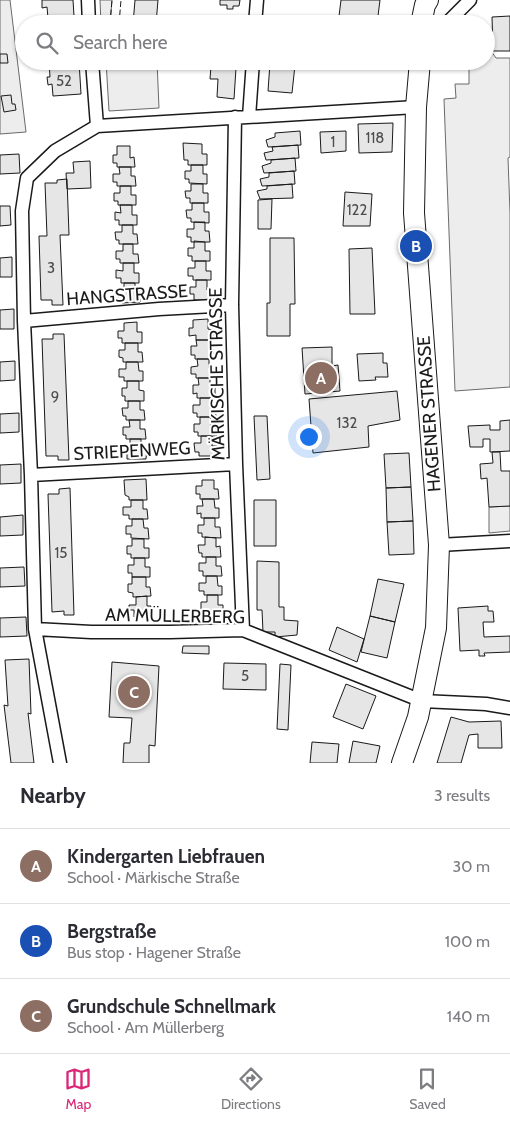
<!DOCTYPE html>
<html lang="en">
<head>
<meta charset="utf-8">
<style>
  :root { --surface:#fff; --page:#f2f2f3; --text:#2b2b33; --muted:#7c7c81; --line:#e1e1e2; --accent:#db2777 }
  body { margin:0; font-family:Cabin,sans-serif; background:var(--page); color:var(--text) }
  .you { position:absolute; left:308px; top:436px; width:18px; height:18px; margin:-12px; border:4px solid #fff; border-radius:50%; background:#1a73e8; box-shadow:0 0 0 8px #1a73e833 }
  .badge { display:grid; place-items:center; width:32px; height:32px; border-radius:50%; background:var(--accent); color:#fff; font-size:16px; font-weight:700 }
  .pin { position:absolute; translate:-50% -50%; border:2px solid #fff; box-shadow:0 1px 5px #0006 }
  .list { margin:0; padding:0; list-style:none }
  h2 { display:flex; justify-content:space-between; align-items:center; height:65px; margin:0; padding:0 20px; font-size:21px }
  h2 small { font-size:16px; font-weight:400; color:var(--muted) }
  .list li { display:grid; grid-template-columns:32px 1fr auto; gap:15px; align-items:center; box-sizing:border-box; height:75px; padding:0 20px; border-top:1px solid var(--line) }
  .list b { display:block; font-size:19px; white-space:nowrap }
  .list p { margin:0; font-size:16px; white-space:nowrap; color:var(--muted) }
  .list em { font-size:16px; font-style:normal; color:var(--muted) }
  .icon { flex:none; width:28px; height:28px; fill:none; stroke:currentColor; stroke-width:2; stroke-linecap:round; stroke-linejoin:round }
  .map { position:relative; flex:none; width:510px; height:763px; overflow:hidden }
  .search { position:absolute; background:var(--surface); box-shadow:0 1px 4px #0004; left:15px; right:15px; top:15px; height:55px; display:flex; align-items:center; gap:12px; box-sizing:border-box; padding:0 18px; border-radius:28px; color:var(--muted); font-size:19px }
  .sheet { height:290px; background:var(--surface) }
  nav { display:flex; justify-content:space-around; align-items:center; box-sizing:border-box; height:70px; border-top:1px solid var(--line); background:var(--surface); font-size:14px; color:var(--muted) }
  nav a { display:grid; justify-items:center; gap:2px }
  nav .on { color:var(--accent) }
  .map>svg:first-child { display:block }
</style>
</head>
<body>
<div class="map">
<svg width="510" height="763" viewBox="0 0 510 763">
  <rect width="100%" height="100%" fill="#fff"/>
  <!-- built -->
  <path fill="#ededed" stroke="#6a6a6a" d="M0,0H10L26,132L0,134Z
    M100,0H112L110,24H101Z
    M486,48H489L496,58H510V157L508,158L510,213V387L455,391L444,99L456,98L455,84H469V61H486Z
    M106,61H157L159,108L109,111Z
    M510,506V531L489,533V507Z"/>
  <!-- building -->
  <path fill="#e6e6e6" stroke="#1a1a1a" d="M42,0H73L74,16L48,18L47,7L42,8Z
    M135,0H158L156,24H133Z
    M220,0H240L239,6H233V9H227V5H220Z
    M341,0H380L377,24H338Z
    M65,16V24H56V17Z
    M510,16V51H493L492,17Z
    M271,19L291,20L290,24H271Z
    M0,54H7L8,63H0Z
    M49,61H79L81,94L53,96L52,84L48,85L47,77H50Z
    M270,63L295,65L292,93L268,91Z
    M211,66L236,68L234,99L217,97L218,79H210Z
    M11,95L12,104H15L16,110L4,112L1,96Z
    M393,123L392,152L359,153L358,124Z
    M300,131L301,145L268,147L266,140L275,137V133Z
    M346,131V151L321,153L320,132Z
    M183,143L202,144V154H207V165H188V160H184Z
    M298,145L299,158L266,160L264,153L273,151L272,147Z
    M117,146H130V158L134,157L135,167H117V163H113V155H117Z
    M19,154L20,173L0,174V155Z
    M295,158L296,171L264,173L262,166L271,163V160Z
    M90,161L91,188L67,189L66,173H74L73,162Z
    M191,165H203V174H207V184L189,183V179H185V171H191Z
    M119,167H131V176H135L136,186H117V182H113V174H120Z
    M294,171L295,184L262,186L260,179L269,177V173Z
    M67,179L69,235H60L63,305H52V300H41L39,236H47L45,183H57V180Z
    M191,184H203V193H208V203H190V198H186L185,191H191Z
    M292,184L293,198L260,199L257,191L267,189V186Z
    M120,186H131V195H136V205H118V201H114V193H120Z
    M345,192L372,194L370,226H343Z
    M272,199L271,229H258V200Z
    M192,203H204V212H209V223L191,222V218H187L186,210H192Z
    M120,205H132V215H137V225H119V220H115V212L121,213Z
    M0,206H10L11,225L0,226Z
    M194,222H205V231H209L210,242H191V237H187V229H194Z
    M122,225H133V234H137L138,244H119V240H116L115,232H122Z
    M270,238H294L295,304H290V336H267V303H270Z
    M194,241L205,242V251H210V261H192V256H188V248H194Z
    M123,244H133V254H138L139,263H120V259H116V251H123Z
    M372,248L375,314H350L349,249Z
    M12,257V277H0V258Z
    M195,261H206V271H211V280H193V276H188V268H195Z
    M123,263H134V273H139V283H121V278H116V270L123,271Z
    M196,280H207V290H212V300H194V294H190V287H196Z
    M124,283H135V292H140V302L122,303V296L118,297V289H124Z
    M14,309V329H0V310Z
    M208,319V329L213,330V340H196V335L189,336V328H193V320Z
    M137,322V332H142V343H122V338H118V331H124V323Z
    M53,334H64L69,460H58V456H46L42,339H53Z
    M196,340H209V349H213L214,359H195V355H191V346H197Z
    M125,343H138V352H142L143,362H123V358L119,357V350H125Z
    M332,347V366L338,365L340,391L305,394L302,348Z
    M383,353V363H387L388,377H375L376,380L359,381L357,354Z
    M197,359H209V368H214V378H196V374H191V367L198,366Z
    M15,361V380L0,381V362Z
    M126,362H138L139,371H143V381H124V377H119V369H126Z
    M198,378H210V388H215V398H197V393L193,394V385H199Z
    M127,381H139V390L144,391V401H125V396H122V388H127Z
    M397,391L400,420L368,426L369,447L313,453L309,399Z
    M200,398H211V407H215L216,417H197V413H193V405H200Z
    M128,401H140V410H144L145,420H126V416H123L122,408H128Z
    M19,413V432L0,433V414Z
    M254,416H267L270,479L257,480Z
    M200,417H211V426L216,427L217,436H198V432H194V424H200Z
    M129,420H140V429H145L146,439H126V435H123V427H130Z
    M510,420V451L490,452V439H483V447H470L468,426L490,425V430H500V421Z
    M201,436H212V446H217V456H199V452H195L194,443H201Z
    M130,439H141V449H147L146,459H127V454H124L123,446H130Z
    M492,452H500L501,471H510V506L489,507L487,478L481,479L480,464L493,463Z
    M409,453L411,487L386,488L384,454Z
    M21,464V483L0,484V465Z
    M146,479L147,500H129V497L125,495L124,480Z
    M202,480H214V489H218L219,499H200V494H196V486H202Z
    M411,487L413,521L387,522L386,488Z
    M70,488L74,615H64V611L52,612L48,494H59V489Z
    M202,499H214L215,508H219V518H201V513L197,514V506H203Z
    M131,500H143V509H147L148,519H129V515H123V507H131Z
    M254,500H276V546H254Z
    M23,515V535L0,536V517Z
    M204,518H215V527H220L221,538L202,537V533H198V525H204Z
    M132,519H143L144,528H148L149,539L131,538V534H126V526H132Z
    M413,521L414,554L389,555L387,522Z
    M205,537L216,538V547L220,546L221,557H202V553H199L198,545H205Z
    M132,539H144V548H149V558H131V554H127V546H132Z
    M206,557H216V566H221L222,576H203V571H199V563H206Z
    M134,558H145V567H150V577H132V573H128V565H134Z
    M257,561L279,562V607H284V620L298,621L297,635L275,637V632H263L262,610H257Z
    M24,567L25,586L0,587V568Z
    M206,576H217L218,586H222V595H204V591H199V583H206Z
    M132,577H146V587H150L151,596L133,597V593L128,592V584H132Z
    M378,579L404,584L395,622L370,616Z
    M207,595H218V605H223V615L205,616V609H201V602H207Z
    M147,596V606H151L152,616L134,617V610H129V605H136V597Z
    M488,606V611H493L494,622H483L484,637L510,636V652L484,653L485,656H479V650L460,651L458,608Z
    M370,616L395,622L387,658L361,652Z
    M26,617L27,636L0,637V618Z
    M337,627L364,639L357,662L329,650Z
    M183,646H209V654L182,653Z
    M29,659L31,714L28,713L34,763H11L4,705L8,706L5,660Z
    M112,662L159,666L155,746L149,745V763H123L124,743H130L132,718L109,717Z
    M224,663L266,664V690L223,689Z
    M280,664L291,665L288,730L277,729Z
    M346,684L376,696L363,729L333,717Z
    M451,717L469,722L501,721L502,748H478V734L469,735L461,763H437Z
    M353,741L380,746L376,763H349Z
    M312,742L339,744L337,763H310Z"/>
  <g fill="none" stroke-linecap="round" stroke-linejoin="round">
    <!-- street casing -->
    <g stroke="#1a1a1a" stroke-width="15">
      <path id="street" d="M88,0L89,24
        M255,24L257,0
        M446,24L470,0
        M92,61L97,126
        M235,117L232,305L236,464L243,630
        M249,117L253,61
        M97,126L416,107
        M24,321L159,309L232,305
        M31,475L236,464
        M439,545L510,541
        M35,629L91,632H170L243,630L422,701L486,704L510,708
        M60,763L35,629L31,475L24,321L22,211L27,178L55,151L97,126"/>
    </g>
    <!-- primary casing -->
    <g stroke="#1a1a1a" stroke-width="22">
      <path id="primary" d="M421,24L425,5L428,0
        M402,763L418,717L436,628L439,545L414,213L416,107L420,61"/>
    </g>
    <!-- street -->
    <use href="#street" stroke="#fff" stroke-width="12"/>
    <!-- primary -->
    <use href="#primary" stroke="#fff" stroke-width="20"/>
    <!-- fence -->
    <path stroke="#1a1a1a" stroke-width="1" stroke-dasharray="6 2.5" stroke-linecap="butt" d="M110,24L112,0
      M119,24L121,0"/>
  </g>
  <g text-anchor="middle" stroke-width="4" stroke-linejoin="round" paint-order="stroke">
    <!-- number labels -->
    <g font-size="15" fill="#4d4d4d">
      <text x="64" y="86">52</text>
      <text x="375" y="143">118</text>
      <text x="333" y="147">1</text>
      <text x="357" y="215">122</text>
      <text x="51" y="273">3</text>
      <text x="55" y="402">9</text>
      <text x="347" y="428">132</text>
      <text x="61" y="558">15</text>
      <text x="245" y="681">5</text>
    </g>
    <!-- street labels -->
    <g font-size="18" fill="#1a1a1a" stroke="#fff">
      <text transform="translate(127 295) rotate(-4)" y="6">HANGSTRASSE</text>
      <text transform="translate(217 374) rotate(-91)" y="6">MÄRKISCHE STRASSE</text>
      <text transform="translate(429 414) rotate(-94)" y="6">HAGENER STRASSE</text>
      <text transform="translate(132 451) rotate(-3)" y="6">STRIEPENWEG</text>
      <text transform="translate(175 616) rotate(1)" y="6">AM MÜLLERBERG</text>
    </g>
  </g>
</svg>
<div class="you"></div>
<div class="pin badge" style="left:321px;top:378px;background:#8d6e63">A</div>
<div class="pin badge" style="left:416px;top:246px;background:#1a4fb4">B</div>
<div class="pin badge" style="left:134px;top:692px;background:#8d6e63">C</div>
<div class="search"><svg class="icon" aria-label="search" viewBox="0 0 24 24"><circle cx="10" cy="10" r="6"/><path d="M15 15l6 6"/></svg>Search here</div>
</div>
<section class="sheet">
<h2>Nearby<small>3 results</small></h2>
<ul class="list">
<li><span class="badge" style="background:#8d6e63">A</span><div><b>Kindergarten Liebfrauen</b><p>School · Märkische Straße</p></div><em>30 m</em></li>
<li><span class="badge" style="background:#1a4fb4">B</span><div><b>Bergstraße</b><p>Bus stop · Hagener Straße</p></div><em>100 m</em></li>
<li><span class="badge" style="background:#8d6e63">C</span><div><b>Grundschule Schnellmark</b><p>School · Am Müllerberg</p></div><em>140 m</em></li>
</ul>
</section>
<nav>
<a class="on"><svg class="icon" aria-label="map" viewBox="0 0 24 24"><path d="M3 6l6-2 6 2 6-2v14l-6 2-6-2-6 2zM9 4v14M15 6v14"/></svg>Map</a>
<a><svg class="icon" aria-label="directions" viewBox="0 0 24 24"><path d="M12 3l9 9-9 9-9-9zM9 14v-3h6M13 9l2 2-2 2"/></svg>Directions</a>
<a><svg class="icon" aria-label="saved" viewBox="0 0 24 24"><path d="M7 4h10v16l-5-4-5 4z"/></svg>Saved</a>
</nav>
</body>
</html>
